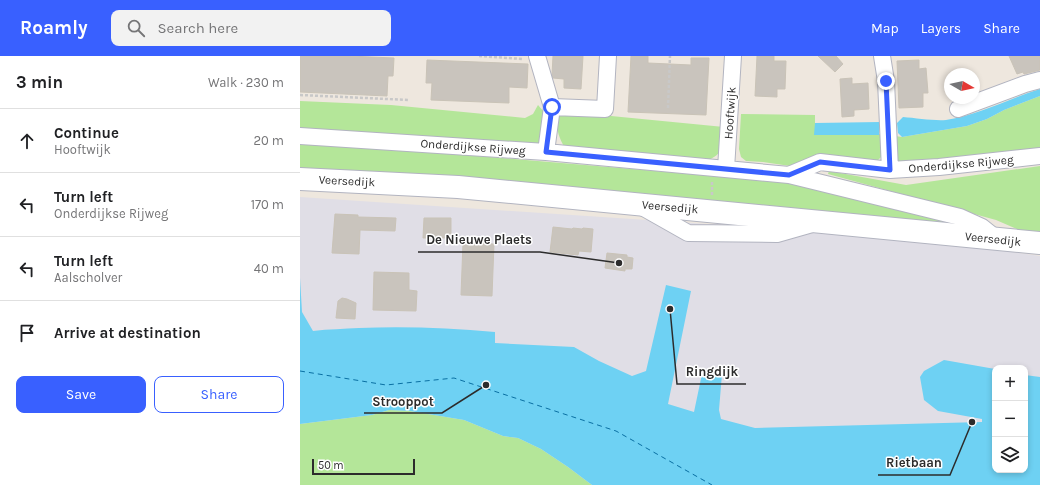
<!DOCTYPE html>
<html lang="en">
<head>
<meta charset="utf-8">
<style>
  :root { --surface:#fff; --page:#f2f2f2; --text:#202124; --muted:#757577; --line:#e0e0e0; --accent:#3960ff }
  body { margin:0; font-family:Karla,sans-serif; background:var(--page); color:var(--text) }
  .controls { position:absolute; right:12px; bottom:12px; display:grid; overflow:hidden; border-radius:8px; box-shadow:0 2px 6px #0003 }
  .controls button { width:36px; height:36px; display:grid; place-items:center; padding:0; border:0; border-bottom:1px solid var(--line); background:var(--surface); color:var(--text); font:20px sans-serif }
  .compass { position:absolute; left:644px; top:12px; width:36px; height:36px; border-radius:50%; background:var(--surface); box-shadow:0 2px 6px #0003; rotate:99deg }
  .scale { position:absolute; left:12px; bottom:10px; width:103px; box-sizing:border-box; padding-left:4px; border:2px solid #2c2c2c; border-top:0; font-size:11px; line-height:14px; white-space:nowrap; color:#2c2c2c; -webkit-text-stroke:3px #fff; paint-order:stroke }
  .stop { position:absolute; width:12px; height:12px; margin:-9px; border:3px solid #3960ff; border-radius:50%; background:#fff }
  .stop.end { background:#3960ff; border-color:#fff; box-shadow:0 1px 4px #0008 }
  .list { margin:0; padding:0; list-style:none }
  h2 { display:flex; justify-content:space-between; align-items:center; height:52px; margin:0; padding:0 16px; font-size:17px }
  h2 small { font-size:13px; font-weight:400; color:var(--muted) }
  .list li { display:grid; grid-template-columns:26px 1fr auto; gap:12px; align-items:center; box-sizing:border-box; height:64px; padding:0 16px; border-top:1px solid var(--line) }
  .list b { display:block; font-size:15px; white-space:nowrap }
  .list p { margin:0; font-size:13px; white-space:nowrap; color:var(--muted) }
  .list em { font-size:13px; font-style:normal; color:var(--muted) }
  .actions { display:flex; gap:8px; padding:12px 16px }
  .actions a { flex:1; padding:9px 0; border:1px solid var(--accent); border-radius:8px; text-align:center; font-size:14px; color:var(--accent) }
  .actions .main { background:var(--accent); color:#fff }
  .icon { flex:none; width:22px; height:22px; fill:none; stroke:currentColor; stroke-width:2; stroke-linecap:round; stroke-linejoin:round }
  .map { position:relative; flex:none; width:740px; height:429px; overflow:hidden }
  header { display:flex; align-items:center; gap:24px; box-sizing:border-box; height:56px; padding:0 20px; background:var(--accent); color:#fff }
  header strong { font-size:19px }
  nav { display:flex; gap:22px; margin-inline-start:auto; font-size:14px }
  .search { width:280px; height:36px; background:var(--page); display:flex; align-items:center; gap:10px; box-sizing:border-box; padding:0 14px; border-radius:8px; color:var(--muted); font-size:15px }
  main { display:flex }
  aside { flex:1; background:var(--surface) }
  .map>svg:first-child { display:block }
</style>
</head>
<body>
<header>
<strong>Roamly</strong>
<div class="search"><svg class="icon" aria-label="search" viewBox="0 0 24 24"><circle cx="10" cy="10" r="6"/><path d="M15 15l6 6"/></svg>Search here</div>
<nav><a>Map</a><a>Layers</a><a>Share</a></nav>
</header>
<main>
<aside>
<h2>3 min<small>Walk · 230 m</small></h2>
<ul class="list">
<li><svg class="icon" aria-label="ahead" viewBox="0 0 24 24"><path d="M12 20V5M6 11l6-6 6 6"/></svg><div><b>Continue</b><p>Hooftwijk</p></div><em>20 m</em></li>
<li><svg class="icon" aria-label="left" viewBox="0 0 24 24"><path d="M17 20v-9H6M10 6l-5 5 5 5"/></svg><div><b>Turn left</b><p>Onderdijkse Rijweg</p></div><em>170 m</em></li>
<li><svg class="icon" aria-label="left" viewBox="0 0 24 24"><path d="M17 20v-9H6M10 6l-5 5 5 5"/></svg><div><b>Turn left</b><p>Aalscholver</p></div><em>40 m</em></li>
<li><svg class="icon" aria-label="arrive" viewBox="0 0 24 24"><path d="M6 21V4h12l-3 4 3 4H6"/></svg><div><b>Arrive at destination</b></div></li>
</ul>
<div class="actions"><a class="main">Save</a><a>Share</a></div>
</aside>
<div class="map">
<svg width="740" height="429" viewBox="0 0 740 429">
  <rect width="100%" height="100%" fill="#eee7de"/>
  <!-- industrial -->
  <path fill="#e0dee6" d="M0,141L617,182L740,200V399L725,400V312H695V403L477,424L137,306L0,334Z"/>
  <!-- green -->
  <path fill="#b4e699" d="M740,40V96L600,107L596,104L595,80L602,81L667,70L687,63L704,54Z
    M0,45L91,49L225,62L233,58L238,49L244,56L242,85L234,90L0,74Z
    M262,53L270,56L424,71C423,89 426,95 409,104L266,93C260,85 255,72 258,62C259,59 261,56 262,53Z
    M441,58L515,59V79L583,78L582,100L577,105L490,110L463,106L446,105L441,101L439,93Z
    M0,87L166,99L463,124L502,129L659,167V170L0,115Z
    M740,110V176L719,174L696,164L528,118L529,115L606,129Z
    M89,354L110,355L164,364L203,380L218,382L241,393L268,411L292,429H0V368L72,359Z"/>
  <!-- water -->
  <path fill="#6ed1f3" d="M740,33V40L704,54L687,63L667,70L602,81L598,77L597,67L603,61C616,62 634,65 646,64C679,59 708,43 740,33Z
    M580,66L579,79H514L515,67Z
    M0,222L2,256L13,275C29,273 44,273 59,272C105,270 150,272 195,276V287L274,291L299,305L332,320L346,315L366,229L391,235L368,348L394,356L403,313L422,318L419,354L421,363L455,372L682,366V363L638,355L624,344L620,321L624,315L644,304L695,313V414H725V319L740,321V429H292L268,411L241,393L218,382L203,380L164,364L110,355L89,354L72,359L0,368Z"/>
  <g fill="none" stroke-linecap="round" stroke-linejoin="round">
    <!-- ferry -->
    <path stroke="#096fa2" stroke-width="1" stroke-dasharray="5 4" stroke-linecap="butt" d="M0,315L86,329L154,322L316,375L412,429"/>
  </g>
  <!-- building -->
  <path fill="#c9c4bd" stroke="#c9c3b7" d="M0,0H49L94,2L93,20H88L87,40L0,36Z
    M253,0H283L281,33L264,32V23L253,22L252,19Z
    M331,0H348V7L391,9V2H409L406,59L328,56Z
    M457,0H474V5H486L485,33H477V41L455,40Z
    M518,0H536L543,8L535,16Z
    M709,0H740V14L724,18L723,16L717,18Z
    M127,4L228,8L227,32L209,31V47L131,44L132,27H126Z
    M619,4V13L626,12L628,37H623V51L599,52L597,5Z
    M552,22V28L568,27L569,53L554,54V60L542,61L540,23Z
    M35,158L58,159V161L96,162L95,175L60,174L59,198L32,197Z
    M124,162H151V182H123Z
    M253,171L272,173L273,172L282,173L283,172L293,173L291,196L279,195L278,199L250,196Z
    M163,187L194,188L192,240L161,239Z
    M307,197L327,199V201L333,202L332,213H325V215L305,212Z
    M74,216L109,217V234L117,235L116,255L73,254Z
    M42,242L47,243L56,247L55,263L36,262L38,245Z"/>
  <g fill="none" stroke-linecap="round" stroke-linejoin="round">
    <!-- street casing -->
    <g stroke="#b2b4c0" stroke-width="18">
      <path id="street" d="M237,0L252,51L305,53L308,0
        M582,0L586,25L590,114
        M658,53L725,28L740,24
        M0,80L246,96L489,119L660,161L682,171L697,183
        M246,96L252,51
        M426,113L433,0
        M489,119L520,106L590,114L639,111L740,100
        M342,151L388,177L477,178L512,168"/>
    </g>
    <!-- secondary casing -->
    <g stroke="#b2b4c0" stroke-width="24">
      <path id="secondary" d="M0,123L158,131L740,187"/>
    </g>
    <!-- path -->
    <path stroke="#c8c8c8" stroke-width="2.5" stroke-dasharray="3 2" stroke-linecap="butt" d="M179,0L223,3
      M0,39L109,44
      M368,52L370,0
      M412,139V126"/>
    <!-- street -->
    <use href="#street" stroke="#fff" stroke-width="16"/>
    <!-- secondary -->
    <use href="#secondary" stroke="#fff" stroke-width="22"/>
  </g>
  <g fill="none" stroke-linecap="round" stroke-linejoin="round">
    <!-- route -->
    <path stroke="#3960ff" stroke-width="5" d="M252,51L246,96L489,119L520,106L590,114L586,25"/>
  </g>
  <g text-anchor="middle" stroke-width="3" stroke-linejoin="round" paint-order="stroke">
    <!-- street labels -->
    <g font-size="12" fill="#2c2c2c" stroke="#fff">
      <text transform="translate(430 57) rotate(-86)" y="4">Hooftwijk</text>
      <text transform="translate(173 91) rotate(4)" y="4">Onderdijkse Rijweg</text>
      <text transform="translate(661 108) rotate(-5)" y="4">Onderdijkse Rijweg</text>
      <text transform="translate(47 125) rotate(3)" y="4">Veersedijk</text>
      <text transform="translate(370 151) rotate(5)" y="4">Veersedijk</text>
      <text transform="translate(693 183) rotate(6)" y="4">Veersedijk</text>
    </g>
  </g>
  <!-- callouts -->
  <path fill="none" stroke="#2c2c2c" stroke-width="1.5" d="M319 207L240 196H118M370 253L377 328H446M186 329L142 357H64M672 366L650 419H578"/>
  <g fill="#2c2c2c" stroke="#fff" stroke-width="1.5">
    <circle cx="319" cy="207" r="4"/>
    <circle cx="370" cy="253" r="4"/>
    <circle cx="186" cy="329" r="4"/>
    <circle cx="672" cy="366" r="4"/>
  </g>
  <g font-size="13" text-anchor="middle" font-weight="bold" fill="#2c2c2c" stroke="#fff" stroke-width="3" stroke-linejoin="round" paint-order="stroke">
    <text x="179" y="188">De Nieuwe Plaets</text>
    <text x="412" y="320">Ringdijk</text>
    <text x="103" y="350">Strooppot</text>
    <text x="614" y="411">Rietbaan</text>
  </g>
</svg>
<div class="controls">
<button>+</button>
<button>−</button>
<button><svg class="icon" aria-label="layers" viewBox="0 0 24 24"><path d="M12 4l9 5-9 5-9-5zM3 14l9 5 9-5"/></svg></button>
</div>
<svg class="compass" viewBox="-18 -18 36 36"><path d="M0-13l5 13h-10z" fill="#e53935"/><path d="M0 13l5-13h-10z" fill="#757577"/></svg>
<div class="scale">50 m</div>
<div class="stop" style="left:252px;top:51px"></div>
<div class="stop end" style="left:586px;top:25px"></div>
</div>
</main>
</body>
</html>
